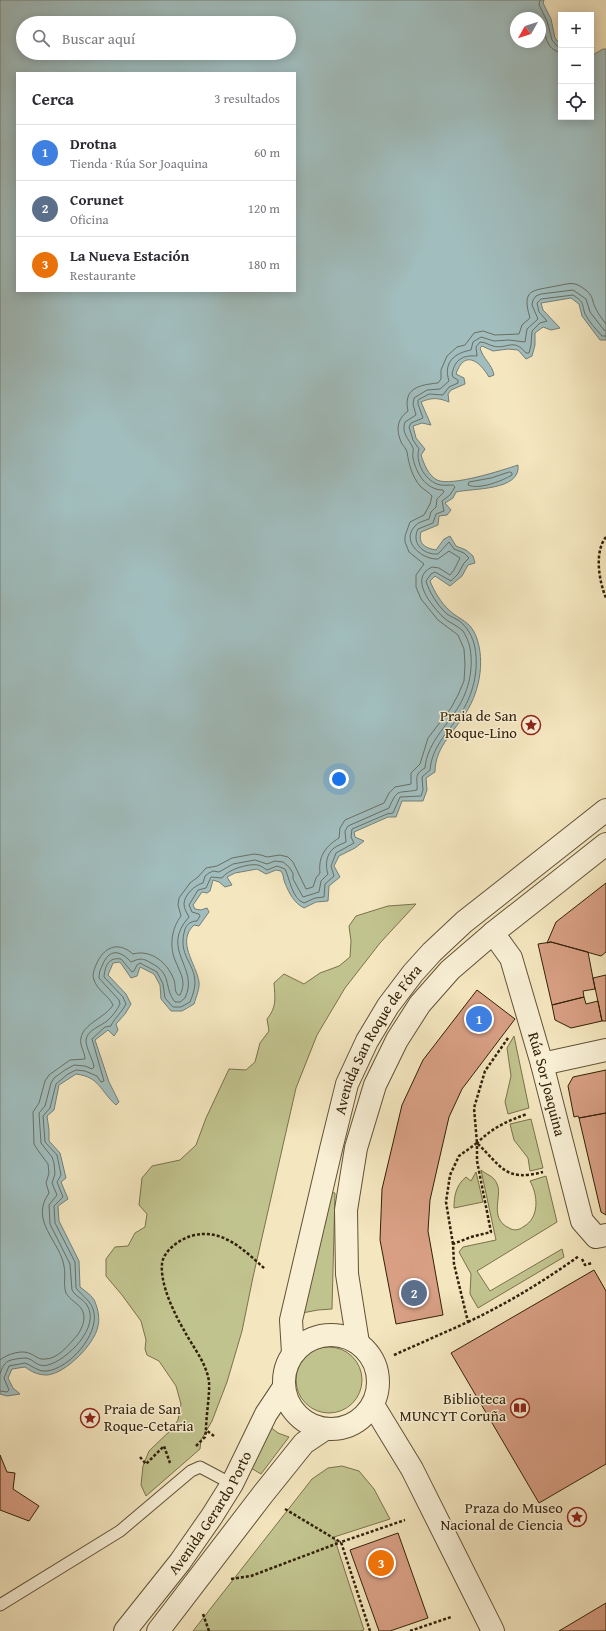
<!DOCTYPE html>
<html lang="es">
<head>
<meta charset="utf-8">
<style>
  :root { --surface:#fff; --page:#f2f2f3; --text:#2b2b33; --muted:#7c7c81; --line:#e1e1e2; --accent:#d93025 }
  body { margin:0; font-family:"Gentium Book Plus",serif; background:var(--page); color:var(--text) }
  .controls { position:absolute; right:12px; top:12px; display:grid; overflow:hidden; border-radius:0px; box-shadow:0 2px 10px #0003 }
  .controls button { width:36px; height:36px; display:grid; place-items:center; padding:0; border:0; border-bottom:1px solid var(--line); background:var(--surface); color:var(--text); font:20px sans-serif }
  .compass { position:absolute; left:510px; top:12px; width:36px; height:36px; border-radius:50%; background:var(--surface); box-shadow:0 2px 10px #0003; rotate:231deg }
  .you { position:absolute; left:339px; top:779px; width:14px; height:14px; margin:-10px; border:3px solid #fff; border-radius:50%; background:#1a73e8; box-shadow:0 0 0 6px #1a73e833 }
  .badge { display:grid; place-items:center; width:26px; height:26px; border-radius:50%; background:var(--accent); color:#fff; font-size:13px; font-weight:700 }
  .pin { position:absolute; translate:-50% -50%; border:2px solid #fff; box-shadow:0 1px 4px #0006 }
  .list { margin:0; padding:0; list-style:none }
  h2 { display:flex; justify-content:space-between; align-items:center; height:52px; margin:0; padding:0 16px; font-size:17px }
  h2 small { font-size:13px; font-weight:400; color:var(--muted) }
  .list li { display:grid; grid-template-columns:26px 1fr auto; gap:12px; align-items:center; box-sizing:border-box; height:56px; padding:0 16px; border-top:1px solid var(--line) }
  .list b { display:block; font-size:15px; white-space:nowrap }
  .list p { margin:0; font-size:13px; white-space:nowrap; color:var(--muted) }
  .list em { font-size:13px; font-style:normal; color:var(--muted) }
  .icon { flex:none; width:22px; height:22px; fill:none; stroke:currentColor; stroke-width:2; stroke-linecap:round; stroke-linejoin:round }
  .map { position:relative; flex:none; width:606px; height:1631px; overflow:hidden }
  .search { position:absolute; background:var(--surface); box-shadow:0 2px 10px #0003; left:16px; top:16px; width:280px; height:44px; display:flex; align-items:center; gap:10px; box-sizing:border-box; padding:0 14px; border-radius:22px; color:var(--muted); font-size:15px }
  .panel { position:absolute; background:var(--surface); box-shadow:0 2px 10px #0003; left:16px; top:72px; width:280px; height:220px; border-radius:0px }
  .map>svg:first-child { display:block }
</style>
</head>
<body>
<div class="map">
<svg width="606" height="1631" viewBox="0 0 606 1631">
  <rect width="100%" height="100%" fill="#f4e6bf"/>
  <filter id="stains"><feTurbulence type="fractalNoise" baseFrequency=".005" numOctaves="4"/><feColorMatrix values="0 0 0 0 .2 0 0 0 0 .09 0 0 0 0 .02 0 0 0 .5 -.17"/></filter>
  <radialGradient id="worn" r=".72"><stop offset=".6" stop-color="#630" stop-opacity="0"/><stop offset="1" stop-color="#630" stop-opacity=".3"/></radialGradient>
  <!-- green -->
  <path fill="#c1c38e" stroke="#7a724b" d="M416,904L380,943L345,988L317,1035L296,1088L253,1277L242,1331L227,1382L212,1421L201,1440L200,1449L146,1496L141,1485L143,1466L149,1451L173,1428L178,1420L181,1404L176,1386L159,1361L147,1355L145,1349L146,1340L141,1321L122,1295L106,1276V1259L115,1247L128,1246L135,1233L145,1227L147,1214L139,1205L142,1178L152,1166L180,1160L196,1145L206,1118L229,1069L246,1070L255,1062L260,1043L269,1031L267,1019C277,1007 275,998 274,983L284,974L304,984L320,973L339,966L350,957L351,941L349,926L356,916L388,906Z
    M514,1036L529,1108L508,1114L505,1102L511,1076L507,1048Z
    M531,1119L543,1168L530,1171L528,1158L514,1140L510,1124Z
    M481,1170C487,1175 494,1176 497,1184C503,1195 488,1218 509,1228C514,1231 519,1230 523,1227C540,1218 538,1195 530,1181L546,1176L557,1222L477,1271L490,1291L562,1249L564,1257L478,1308L470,1294L471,1274L459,1252L463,1247L496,1240Z
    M476,1172L483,1202L454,1208C454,1196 456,1185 466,1177L471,1181Z
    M330,1192L335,1193L332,1309L318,1310L302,1313Z
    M296 1380a33 33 0 1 1 66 0a33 33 0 1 1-66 0Z
    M269,1426L278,1433L289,1437L261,1474L251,1468Z
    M342,1466L359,1471L374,1489L390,1519L334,1537L364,1630L360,1631H193L312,1479L328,1468Z"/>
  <!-- water -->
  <path fill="#a1bdbd" stroke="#757f75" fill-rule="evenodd" d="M0,0H544L543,3L551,19L555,38L561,45V117H591V56L603,49H606V340H600L582,316L579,304L571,298L541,303L543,310L560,328L551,330L543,327L535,333V345L532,356L526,359L518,350L508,349L493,351L482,346L480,348C483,359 492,364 494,375L489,377C479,360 464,350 456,374L464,378L465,384L451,390L448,394L449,402C439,398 432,397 421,402L431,425L422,423L413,426L416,438L425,449L421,455C424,464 428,475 437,480C451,487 503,470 518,465C521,491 473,488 456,492L453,498L445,503L451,510L447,515L439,516L438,525L421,532C418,544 425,548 436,550L444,539L450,536L456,546L466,550L473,556L475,563L468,565L462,576L450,586L435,576L430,581C434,591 441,603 450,611C460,620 470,621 476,636C486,662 479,695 463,717C451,735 435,749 435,772L426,778L427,790L423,801H402L396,817H388L354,832L355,837L364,841L355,848L339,856L334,866L340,877L329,886L328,901L316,902L304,908C294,903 289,893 285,883C283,879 284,875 281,871L276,870L266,874L257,869L235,873L227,877L232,885L225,887L219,882L213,880L210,891L207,893L202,892L193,905L195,909L201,910L207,908L209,912L199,926L194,925C176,942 196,963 199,982C200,988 196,997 194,1004L182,1011H171L161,999L160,985L154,974L140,967L137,976L131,978L120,962L113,963L108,975L126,994L131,1004L125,1014L116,1024L118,1030L114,1036L108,1030L95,1040L109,1082L119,1102L116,1105C100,1091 100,1077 76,1074L59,1085L54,1110L47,1116L49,1130V1141L60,1153L66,1178L61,1182L68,1199L58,1206L59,1221L79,1261L80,1287C85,1291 93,1296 95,1302C98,1309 100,1319 98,1326C95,1344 65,1374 47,1375C38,1375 32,1372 25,1367L12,1369L8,1378L13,1388L20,1394L7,1396L0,1394ZM516,18H540V42H516ZM23,23H289V53H23ZM17,73H295V291H17Z"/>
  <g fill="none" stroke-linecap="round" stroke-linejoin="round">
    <!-- shore -->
    <path stroke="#6a6f62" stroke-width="1" d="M540,0L539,5L547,21L552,40L557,46L561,47
      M540,19C546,30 544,51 561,52
      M510,472L512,473V475C502,481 479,490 468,485L469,482L491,478Z
      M0,1360C7,1354 23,1349 31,1354C36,1356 39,1360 45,1359C57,1359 67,1347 74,1339C81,1332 88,1318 81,1308C77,1303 70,1300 66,1293C63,1285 66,1275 64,1266C60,1241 29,1221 49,1193L46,1183L49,1173L48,1164L37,1149L34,1144L33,1112L39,1103L45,1081L49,1075L70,1060L85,1059C85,1052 79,1045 81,1038C83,1024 106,1017 113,1005C109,996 97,990 94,980C92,975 94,970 96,965C103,948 117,940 133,954C151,949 168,963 174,980C176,986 174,991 178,995H180C187,981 180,973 175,960C169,945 172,928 181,916L178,905L179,898L190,883L198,877L206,868L217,866L232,858L254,854L261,855L267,857L280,855L288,857L293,862L306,889L313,887L316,878L320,873C318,856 326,846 339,838L340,828L345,820L384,803L389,793L395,787L411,784V773L420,764L428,738L451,708L458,695L464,681L465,665L464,649L458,635L438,620L421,599L416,587V575L424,564L409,552L405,542V536L410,522L424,515L430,504L432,496C429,492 424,490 420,486C412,476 409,465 407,452C406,449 404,446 402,444C396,431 396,420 408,411C403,388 419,385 438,383L441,379V370L447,356L457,347L465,345L474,333L483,331L495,335L519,334L522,325L530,318C521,288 533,291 556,286C564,285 572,281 580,286C596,296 590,299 597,311C599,315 603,320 606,324
      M0,1374C2,1368 4,1362 11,1360C15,1359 21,1358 26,1358C34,1359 37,1368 48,1365C67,1360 101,1327 87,1305C83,1299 75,1296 72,1290L70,1264L50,1224L49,1205L57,1195L52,1183L55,1174L54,1163L52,1157L41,1143L39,1113L45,1106L51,1083L54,1078L65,1070L74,1065L85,1066L92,1069L94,1067C93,1059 86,1049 86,1040C87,1030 101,1026 107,1021C112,1017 117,1010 120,1004L119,1000L99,978C99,973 100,970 102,966C109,948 120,950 131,962C140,958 143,958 151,963C173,974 163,987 175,1002H180L185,998C200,967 159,950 189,917C187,913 184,909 184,904C184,895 195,885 203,883L205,876L209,873L213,871L219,872L233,864L255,860L267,864L275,861L283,862L289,867L293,873V879L303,897L319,892L321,881L328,874C325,866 326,854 334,848C338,845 342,844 346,842L345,831L348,826L389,808C398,787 398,794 417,790C418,779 413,775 425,768C427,745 443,730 455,712C468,694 474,670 470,648C469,642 466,636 463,631C457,625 449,623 443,617C432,606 408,578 432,567L439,568L450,575L454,570L460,558L449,551L438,559C423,560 400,542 415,526C418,522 424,521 429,519L431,512L436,507L437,499L444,492L443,490C426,490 416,473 413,458C412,454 414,451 413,448C409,439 401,433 405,422L416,415L413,404L414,398L427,390L440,389L449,381C443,363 454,353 471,350L473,342L481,337L494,341L509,340L525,342L527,329L538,319L532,305L533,300L536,296L541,294L573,290L586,299L590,312L604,330L606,331
      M0,1391L7,1392L9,1390L4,1378L9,1366L25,1363C33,1366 38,1372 47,1371C70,1368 98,1335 94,1313C92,1301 83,1297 76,1288L75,1262L55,1223L54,1206L63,1197L57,1182L61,1175L57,1155L45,1142L43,1116L50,1108L56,1084L68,1074L76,1070L85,1071L97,1076L101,1082L104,1081L92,1039L105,1027L111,1026C113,1020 122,1012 126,1004L123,997L104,977C105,965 109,957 121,959L132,972L134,971L137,965L140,963L157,972L163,984L165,998L173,1007H181L190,1002C192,997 195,989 195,983C195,962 177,956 185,929C187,924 191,921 197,921L200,916L199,914L192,912L189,905L198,890L206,888L211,877L222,878C227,870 248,863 258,865C261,866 264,868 267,870L277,866L285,869C290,879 292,899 304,903L315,898L324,897L325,884L334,876L331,866L336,853L354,843L351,837L352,829L387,814L393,813L400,797L421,796L423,790L422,777L430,770C432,747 447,733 460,715C473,695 479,671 475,648C473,637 467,626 458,620C454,618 450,616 447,614C438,606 429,592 426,581L431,574L435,572L451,581L458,574L464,563L469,558L464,553L454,549L449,542L438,554C423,555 411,543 418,529L433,523L436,514L444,511L442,501L450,495L455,487L453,485C448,485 441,486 437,484C424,479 415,461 419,449L413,440L409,427L411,423L423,418L418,404V400L429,394L443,395L449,387L458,383V380L453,377L452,374C455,359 463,355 477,356L476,347L480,342C486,342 488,345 493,346C507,350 513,337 526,353H529L531,345L532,331L540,323L547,321L539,312L537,303L541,299L573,295C585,303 581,302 585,314C589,322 596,329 602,336H606"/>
  </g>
  <!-- building -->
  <path fill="#d89f84" stroke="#322108" d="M606,883V952L601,956L551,942L547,943L556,922Z
    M551,942L588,952L595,989L583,991L584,997L552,1005L538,944Z
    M606,975V1021H602L593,978Z
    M477,990L515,1019L462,1089L449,1117L437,1169L430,1200L428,1231L443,1315L396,1324L380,1240L382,1189L402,1105L423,1060Z
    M584,997L586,1004L598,1001L602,1021L571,1028L555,1020L552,1005Z
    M606,1070V1113L579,1118L578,1116L574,1117L568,1086L573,1077Z
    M606,1113V1215L601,1212L579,1118Z
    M594,1270L606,1291V1464L539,1503L451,1353Z
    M0,1455L7,1472L15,1473L13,1489L39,1506L29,1521L0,1510Z
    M398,1533L428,1618L390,1631H379L350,1550Z
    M606,1603V1631H559Z"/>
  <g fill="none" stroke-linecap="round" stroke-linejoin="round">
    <!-- service casing -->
    <g stroke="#625236" stroke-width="13">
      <path id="service" d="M0,1605L120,1531L191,1471L200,1467L232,1484"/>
    </g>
    <!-- minor casing -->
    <g stroke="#625236" stroke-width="24">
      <g id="minor">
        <path id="s1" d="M493,933L511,958L542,1064L582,1221L596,1237L606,1235"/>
        <path d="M542,1064L606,1050"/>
        <path d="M373,1405L412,1469L493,1631"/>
      </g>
    </g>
    <!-- tertiary casing -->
    <g stroke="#625236" stroke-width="24">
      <g id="tertiary">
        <circle cx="331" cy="1382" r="47"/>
        <path d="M358,1343L347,1274L346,1210L356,1148L375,1085L397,1040L420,1004L450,970L493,933L606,844"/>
        <path id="s2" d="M293,1353L291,1320L331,1149L347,1084L367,1041L388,1006L413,973L432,952L464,922L606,810"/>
        <path id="s3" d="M125,1631L180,1562L212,1516L232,1484L266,1414L284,1387"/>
        <path d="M158,1631L263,1494L304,1443L325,1429"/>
      </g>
    </g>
    <!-- path -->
    <path stroke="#322108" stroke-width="2.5" stroke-dasharray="3 2" stroke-linecap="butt" d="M606,537C594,552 599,581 606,598
      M508,1038L485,1071L474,1108L477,1143C502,1167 505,1182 543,1172
      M453,1244L446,1202L450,1175L459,1156L477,1143
      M582,1259L585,1265L592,1263
      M468,1322C508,1303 544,1281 579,1256
      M394,1355L468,1322L454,1264L453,1244L471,1237L491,1232L477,1161V1143C492,1128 507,1121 527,1114
      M214,1436L206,1430C206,1416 210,1394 209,1382C207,1364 193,1347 185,1332C175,1315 160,1285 162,1264C163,1251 180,1239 191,1236C222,1227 244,1250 265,1269
      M196,1446L205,1437L206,1431
      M140,1457L146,1464L164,1446L170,1463
      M285,1509L340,1542
      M231,1579L251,1576L341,1542
      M203,1614L209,1631
      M370,1631L341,1542L405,1520
      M410,1631L451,1617"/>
    <!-- service -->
    <use href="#service" stroke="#f8efd5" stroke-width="11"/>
    <!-- minor -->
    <use href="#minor" stroke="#f8efd5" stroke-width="22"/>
    <!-- tertiary -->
    <use href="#tertiary" stroke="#f8efd5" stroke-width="22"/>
  </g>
  <!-- icons -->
  <defs>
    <g id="sight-ring" transform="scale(1)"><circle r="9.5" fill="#f8efd5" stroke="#8f2418" stroke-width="1.5"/><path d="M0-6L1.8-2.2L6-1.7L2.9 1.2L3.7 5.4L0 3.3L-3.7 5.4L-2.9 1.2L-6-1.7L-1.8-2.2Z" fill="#8f2418"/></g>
    <g id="library-ring" transform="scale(1)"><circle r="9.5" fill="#f8efd5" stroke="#8f2418" stroke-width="1.5"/><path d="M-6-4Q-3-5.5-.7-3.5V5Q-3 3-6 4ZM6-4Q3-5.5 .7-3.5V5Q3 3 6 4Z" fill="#8f2418"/></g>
  </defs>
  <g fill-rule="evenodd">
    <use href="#sight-ring" x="531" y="725"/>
    <use href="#library-ring" x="520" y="1408"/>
    <use href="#sight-ring" x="90" y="1418"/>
    <use href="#sight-ring" x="577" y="1517"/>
  </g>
  <g text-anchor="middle" stroke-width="3" stroke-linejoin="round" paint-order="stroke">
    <!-- poi labels -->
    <g font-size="15" fill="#322108" stroke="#f8efd5" text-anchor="end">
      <text x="517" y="721">Praia de San<tspan x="517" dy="17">Roque-Lino</tspan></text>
      <text x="506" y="1404">Biblioteca<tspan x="506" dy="17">MUNCYT Coruña</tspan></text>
      <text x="104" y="1414" text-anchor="start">Praia de San<tspan x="104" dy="17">Roque-Cetaria</tspan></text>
      <text x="563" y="1513">Praza do Museo<tspan x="563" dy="17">Nacional de Ciencia</tspan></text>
    </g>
    <!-- street labels -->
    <g font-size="15" fill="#322108" stroke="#f8efd5">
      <text dy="5" stroke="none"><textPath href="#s2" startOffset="329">Avenida San Roque de Fóra</textPath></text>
      <text dy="5" stroke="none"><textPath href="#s1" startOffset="162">Rúa Sor Joaquina</textPath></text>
      <text dy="5" stroke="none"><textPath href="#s3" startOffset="146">Avenida Gerardo Porto</textPath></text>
    </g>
  </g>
  <rect width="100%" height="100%" filter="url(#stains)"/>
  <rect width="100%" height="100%" fill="url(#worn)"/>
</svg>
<div class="controls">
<button>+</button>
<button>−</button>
<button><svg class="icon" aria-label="locate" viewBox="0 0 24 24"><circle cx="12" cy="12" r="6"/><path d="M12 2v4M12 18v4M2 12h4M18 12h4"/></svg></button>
</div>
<svg class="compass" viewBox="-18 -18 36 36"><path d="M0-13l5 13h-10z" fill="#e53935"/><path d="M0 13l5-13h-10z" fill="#7c7c81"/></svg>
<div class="you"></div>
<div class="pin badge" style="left:479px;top:1019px;background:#3f7fe0">1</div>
<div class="pin badge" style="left:414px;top:1293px;background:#5c6f8a">2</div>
<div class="pin badge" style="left:381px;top:1563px;background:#e8710a">3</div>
<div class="search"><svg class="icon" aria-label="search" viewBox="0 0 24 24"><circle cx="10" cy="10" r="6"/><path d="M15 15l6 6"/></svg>Buscar aquí</div>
<section class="panel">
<h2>Cerca<small>3 resultados</small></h2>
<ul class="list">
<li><span class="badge" style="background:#3f7fe0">1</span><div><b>Drotna</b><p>Tienda · Rúa Sor Joaquina</p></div><em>60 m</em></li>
<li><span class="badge" style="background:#5c6f8a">2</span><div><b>Corunet</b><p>Oficina</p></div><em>120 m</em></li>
<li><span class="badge" style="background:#e8710a">3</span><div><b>La Nueva Estación</b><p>Restaurante</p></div><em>180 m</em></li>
</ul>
</section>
</div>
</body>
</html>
